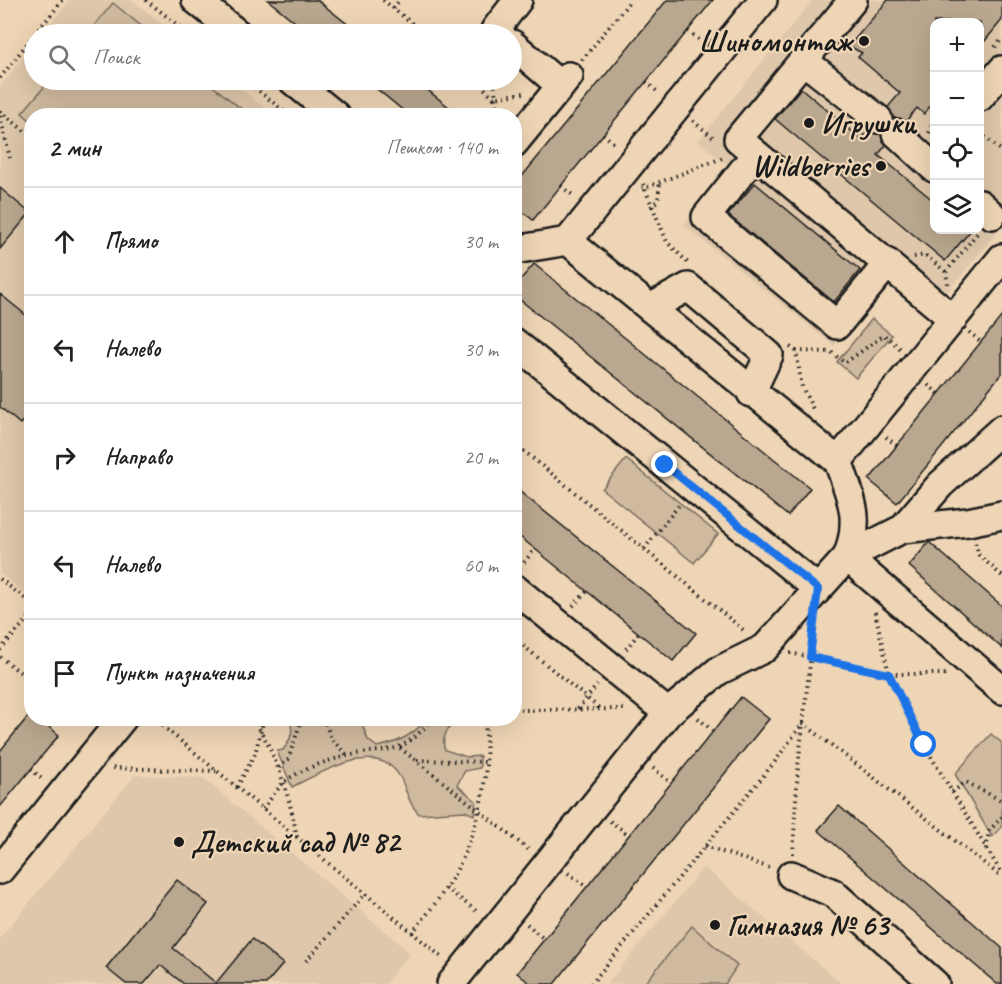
<!DOCTYPE html>
<html lang="ru">
<head>
<meta charset="utf-8">
<style>
  :root { --surface:#fff; --page:#f2f2f2; --text:#222; --muted:#767676; --line:#e0e0e0 }
  body { margin:0; font-family:Caveat,sans-serif; background:var(--page); color:var(--text) }
  .controls { position:absolute; right:18px; top:18px; display:grid; overflow:hidden; border-radius:12px; box-shadow:0 6px 24px #0002 }
  .controls button { width:54px; height:54px; display:grid; place-items:center; padding:0; border:0; border-bottom:2px solid var(--line); background:var(--surface); color:var(--text); font:30px sans-serif }
  .stop { position:absolute; width:18px; height:18px; margin:-14px; border:4px solid #1a73e8; border-radius:50%; background:#fff }
  .stop.end { background:#1a73e8; border-color:#fff; box-shadow:0 2px 6px #0008 }
  .list { margin:0; padding:0; list-style:none }
  h2 { display:flex; justify-content:space-between; align-items:center; height:78px; margin:0; padding:0 24px; font-size:26px }
  h2 small { font-size:20px; font-weight:400; color:var(--muted) }
  .list li { display:grid; grid-template-columns:39px 1fr auto; gap:18px; align-items:center; box-sizing:border-box; height:108px; padding:0 24px; border-top:2px solid var(--line) }
  .list b { display:block; font-size:22px; white-space:nowrap }
  .list em { font-size:20px; font-style:normal; color:var(--muted) }
  .icon { flex:none; width:33px; height:33px; fill:none; stroke:currentColor; stroke-width:2; stroke-linecap:round; stroke-linejoin:round }
  .map { position:relative; flex:none; width:1002px; height:984px; overflow:hidden }
  .search { position:absolute; background:var(--surface); box-shadow:0 6px 24px #0002; left:24px; top:24px; width:498px; height:66px; display:flex; align-items:center; gap:15px; box-sizing:border-box; padding:0 21px; border-radius:33px; color:var(--muted); font-size:22px }
  .panel { position:absolute; background:var(--surface); box-shadow:0 6px 24px #0002; left:24px; top:108px; width:498px; height:618px; border-radius:24px }
  .map>svg:first-child { display:block }
</style>
</head>
<body>
<div class="map">
<svg width="1002" height="984" viewBox="0 0 1002 984">
  <rect width="100%" height="100%" fill="#eed5b5"/>
  <filter id="ink" filterUnits="userSpaceOnUse"><feTurbulence type="fractalNoise" baseFrequency=".0167" numOctaves="2"/><feDisplacementMap in="SourceGraphic" scale="12" xChannelSelector="R" yChannelSelector="G"/><feConvolveMatrix kernelMatrix="1 2 1 2 8 2 1 2 1" color-interpolation-filters="sRGB"/></filter>
  <g filter="url(#ink)">
    <!-- built -->
    <path fill="#dec7aa" fill-rule="evenodd" d="M70,0H132L175,34H42Z
      M813,0H1002V226L930,313L887,280L834,346L684,225L731,168L698,141ZM934,22H980V230H934Z
      M34,44V80H230L274,115L32,116L31,598L0,573V87Z
      M135,775L203,778L410,953L385,984H0V938Z
      M704,867L842,984H607Z"/>
    <!-- green -->
    <path fill="#d0ba9f" stroke="#766b5e" stroke-width="1.5" d="M113,3L151,34H87Z
      M50,80H205L249,115L32,116L31,121L22,113Z
      M872,319L892,335L856,378L837,362Z
      M626,459L718,534L694,563L602,489Z
      M289,719H360L368,740L377,747C398,743 413,735 427,719H455C449,728 440,738 445,750L467,757L480,756V768L465,771L457,785L476,801L474,815L465,811L419,814C408,803 407,790 400,777C378,738 320,773 292,787L277,751L283,750C291,740 295,730 289,719Z
      M991,734L1002,743V827L992,837L955,774Z
      M692,926L737,966L725,984H644Z"/>
    <!-- building -->
    <path fill="#baa78f" stroke="#1c1c1c" stroke-width="1.5" d="M268,0H317L360,34H310Z
      M667,0H713L533,220L514,205V186Z
      M888,0H1002V20L980,47V22H934V101L924,114L917,108L906,121L893,118L888,107L900,93L858,57L862,53L849,46Z
      M366,80H415L460,116H410Z
      M801,88L861,139L868,131L881,134L886,145L878,155L934,201V230H971L945,261L775,119Z
      M755,183L860,270L834,302L728,215Z
      M0,188L30,213L0,249Z
      M534,264L810,488L788,516L514,295V287Z
      M0,294L32,320V410L20,424L0,407Z
      M1002,316V373L897,503L869,480Z
      M514,487L696,633L673,661L514,532Z
      M929,542L1002,606V648L909,566Z
      M741,697L769,719L554,984H531L517,973Z
      M31,713L32,718H38L59,735L0,807V751Z
      M839,806L1002,948V984H997L818,830Z
      M177,880L208,904L173,948L216,983L252,939L283,964L266,984H184L160,965L144,984H126L106,968Z"/>
    <g fill="none" stroke-linecap="round" stroke-linejoin="round">
      <!-- minor casing -->
      <g stroke="#1c1c1c" stroke-width="32">
        <path id="minor" d="M196,0L238,34
          M853,0L738,139L756,154L706,217L837,325L888,263
          M501,34L495,30L518,0
          M512,44L561,86
          M804,61L878,119
          M292,80L336,116
          M980,97L1002,70
          M896,133L934,168
          M514,143L569,76
          M756,154L953,319
          M980,204L992,215
          M568,241L838,461L1002,258
          M514,250L568,241L763,0
          M650,308L688,287L769,355L751,393
          M514,342L818,589
          M838,461C851,498 862,518 847,557L1002,690
          M902,529L940,485L1002,429
          M514,588L668,713
          M0,870L123,718
          M791,875L833,893L935,984
          M451,984L668,713L718,671L765,648L847,557L902,529L968,522L1002,515"/>
      </g>
      <!-- path -->
      <path stroke="#1c1c1c" stroke-width="4" stroke-dasharray="1.5 4.5" stroke-linecap="butt" d="M146,0L189,34
        M383,0L425,34
        M393,8L400,0
        M688,31L701,41
        M35,34L63,0
        M995,47L1002,39
        M582,60L631,0
        M0,78L34,35
        M245,80L290,116
        M476,80L494,98L524,93
        M494,80L498,116
        M646,82L659,93
        M0,111L32,137
        M0,116L10,158
        M693,121L715,139
        M929,133L934,120
        M980,133L1002,151
        M603,134L616,145
        M643,184L667,242L689,264
        M561,186L574,196
        M642,189L722,158
        M651,207L658,200L660,181
        M914,257L925,255L946,272
        M948,284L946,272L979,231
        M969,332L981,342
        M790,347L796,351L802,387L813,409
        M796,351L831,352L845,363L884,335L901,349
        M928,385L939,394
        M886,437L897,446
        M514,443L746,632
        M975,543L979,555L1002,576
        M644,549L680,504
        M520,567L535,549
        M0,579L32,604
        M573,606L587,591
        M875,612L889,674L924,745L1002,874
        M514,638L599,708
        M626,649L639,633
        M0,650L32,614
        M790,653L889,674H948
        M0,657L21,673L32,674
        M578,709L597,685
        M514,710L625,709
        M153,718L444,959
        M253,718C277,756 289,794 297,837
        M324,718L331,739L348,756
        M698,718L713,731
        M400,748L529,850
        M417,760L485,762
        M113,768L216,771
        M279,768L288,760L302,718
        M653,768L671,783
        M31,769L44,781
        M237,787L255,754L264,718
        M952,792L966,782L1002,801
        M263,809C269,801 276,791 283,783C298,770 328,760 347,756C392,746 399,758 433,718
        M610,821L629,835
        M705,846L770,868
        M986,849L989,831L1002,817
        M793,854L798,766L814,629
        M568,873L587,887
        M446,888L479,913
        M527,924L544,939
        M412,933C424,918 436,903 446,888C477,841 493,774 484,718
        M306,961L365,894
        M591,984L774,763L803,723L1002,877"/>
      <!-- minor -->
      <use href="#minor" stroke="#eed5b5" stroke-width="27"/>
    </g>
  </g>
  <g fill="none" stroke-linecap="round" stroke-linejoin="round" filter="url(#ink)">
    <!-- route -->
    <path stroke="#1a73e8" stroke-width="8" d="M665,465L818,589L810,657L889,674L924,745"/>
  </g>
  <!-- markers -->
  <g fill="#1c1c1c" stroke="#eed5b5" stroke-width="2">
    <circle cx="864" cy="41" r="6"/>
    <circle cx="809" cy="123" r="6"/>
    <circle cx="881" cy="166" r="6"/>
    <circle cx="179" cy="842" r="6"/>
    <circle cx="715" cy="925" r="6"/>
  </g>
  <g text-anchor="middle" stroke-width="4.5" stroke-linejoin="round" paint-order="stroke">
    <!-- poi labels -->
    <g font-size="30" font-weight="bold" fill="#1c1c1c" stroke="#eed5b5" text-anchor="start">
      <text x="852" y="51" text-anchor="end">Шиномонтаж</text>
      <text x="821" y="133">Игрушки</text>
      <text x="869" y="176" text-anchor="end">Wildberries</text>
      <text x="191" y="852">Детский сад № 82</text>
      <text x="727" y="935">Гимназия № 63</text>
    </g>
  </g>
</svg>
<div class="controls">
<button>+</button>
<button>−</button>
<button><svg class="icon" aria-label="locate" viewBox="0 0 24 24"><circle cx="12" cy="12" r="6"/><path d="M12 2v4M12 18v4M2 12h4M18 12h4"/></svg></button>
<button><svg class="icon" aria-label="layers" viewBox="0 0 24 24"><path d="M12 4l9 5-9 5-9-5zM3 14l9 5 9-5"/></svg></button>
</div>
<div class="stop" style="left:924px;top:745px"></div>
<div class="stop end" style="left:665px;top:465px"></div>
<div class="search"><svg class="icon" aria-label="search" viewBox="0 0 24 24"><circle cx="10" cy="10" r="6"/><path d="M15 15l6 6"/></svg>Поиск</div>
<section class="panel">
<h2>2 мин<small>Пешком · 140 m</small></h2>
<ul class="list">
<li><svg class="icon" aria-label="ahead" viewBox="0 0 24 24"><path d="M12 20V5M6 11l6-6 6 6"/></svg><div><b>Прямо</b></div><em>30 m</em></li>
<li><svg class="icon" aria-label="left" viewBox="0 0 24 24"><path d="M17 20v-9H6M10 6l-5 5 5 5"/></svg><div><b>Налево</b></div><em>30 m</em></li>
<li><svg class="icon" aria-label="right" viewBox="0 0 24 24"><path d="M7 20v-9h11M14 6l5 5-5 5"/></svg><div><b>Направо</b></div><em>20 m</em></li>
<li><svg class="icon" aria-label="left" viewBox="0 0 24 24"><path d="M17 20v-9H6M10 6l-5 5 5 5"/></svg><div><b>Налево</b></div><em>60 m</em></li>
<li><svg class="icon" aria-label="arrive" viewBox="0 0 24 24"><path d="M6 21V4h12l-3 4 3 4H6"/></svg><div><b>Пункт назначения</b></div></li>
</ul>
</section>
</div>
</body>
</html>
